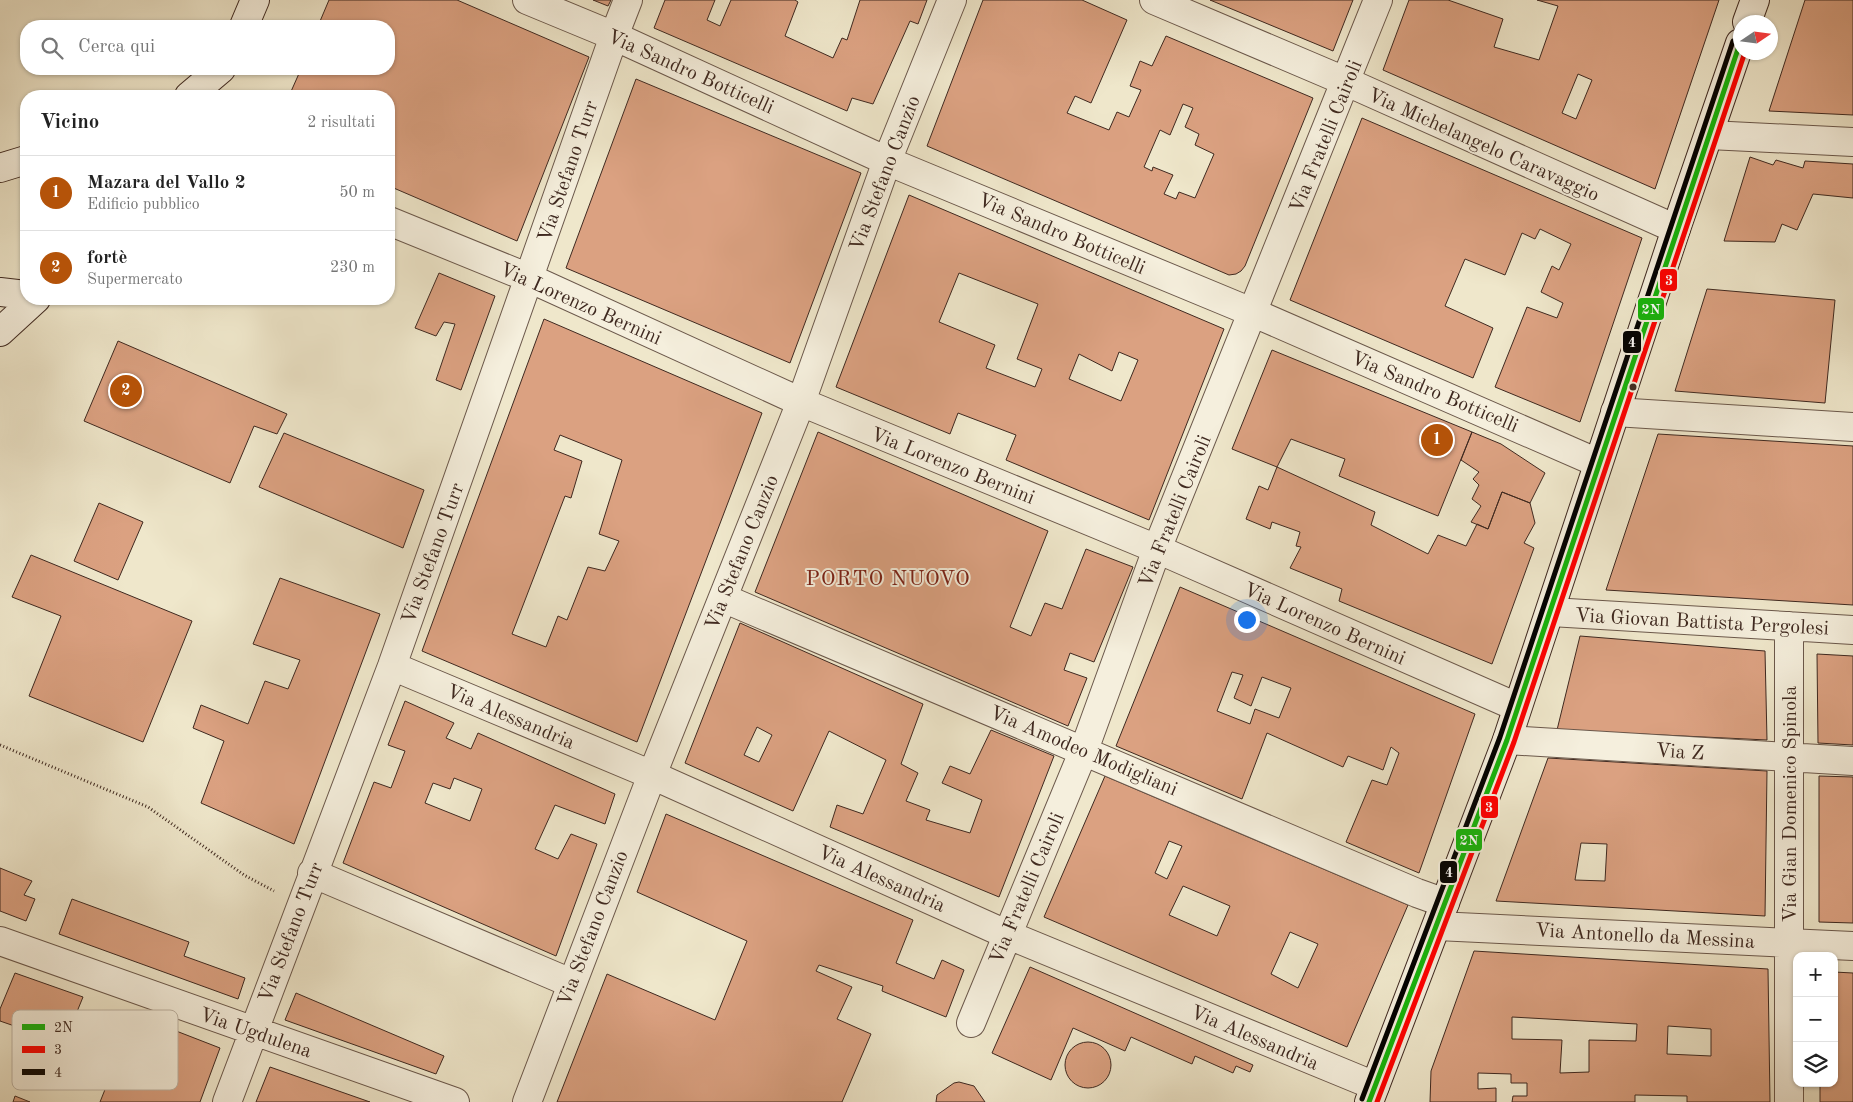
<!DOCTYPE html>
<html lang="it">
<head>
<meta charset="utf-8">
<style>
  :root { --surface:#fff; --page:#f2f2f2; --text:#222; --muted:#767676; --line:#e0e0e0; --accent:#b45309 }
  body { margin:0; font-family:"Old Standard TT",serif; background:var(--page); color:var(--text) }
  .controls { position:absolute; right:15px; bottom:15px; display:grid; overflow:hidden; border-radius:10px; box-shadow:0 1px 4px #0004 }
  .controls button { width:45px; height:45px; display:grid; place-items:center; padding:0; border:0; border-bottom:1px solid var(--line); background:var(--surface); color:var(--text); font:25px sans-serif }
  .compass { position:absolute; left:1733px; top:15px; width:45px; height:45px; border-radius:50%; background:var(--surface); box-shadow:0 1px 4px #0004; rotate:77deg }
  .you { position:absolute; left:1246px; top:619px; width:18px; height:18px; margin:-12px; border:4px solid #fff; border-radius:50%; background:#1a73e8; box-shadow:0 0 0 8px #1a73e833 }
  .badge { display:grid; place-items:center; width:32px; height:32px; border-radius:50%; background:var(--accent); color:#fff; font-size:16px; font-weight:700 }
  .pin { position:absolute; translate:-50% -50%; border:2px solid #fff; box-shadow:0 1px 5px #0006 }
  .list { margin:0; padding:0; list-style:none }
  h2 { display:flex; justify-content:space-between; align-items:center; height:65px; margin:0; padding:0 20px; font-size:21px }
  h2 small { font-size:16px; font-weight:400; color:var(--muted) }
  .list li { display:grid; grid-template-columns:32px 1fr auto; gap:15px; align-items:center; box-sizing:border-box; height:75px; padding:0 20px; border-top:1px solid var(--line) }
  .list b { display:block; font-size:19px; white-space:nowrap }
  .list p { margin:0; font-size:16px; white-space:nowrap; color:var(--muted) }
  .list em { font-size:16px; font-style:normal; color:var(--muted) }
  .icon { flex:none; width:28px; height:28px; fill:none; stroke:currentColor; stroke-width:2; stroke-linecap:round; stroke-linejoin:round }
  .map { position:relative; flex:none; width:1853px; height:1102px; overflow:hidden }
  .search { position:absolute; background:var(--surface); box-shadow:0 1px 4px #0004; left:20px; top:20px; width:375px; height:55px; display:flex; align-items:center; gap:12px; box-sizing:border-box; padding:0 18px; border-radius:20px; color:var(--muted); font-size:19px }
  .panel { position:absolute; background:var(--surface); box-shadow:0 1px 4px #0004; left:20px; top:90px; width:375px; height:215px; border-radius:20px }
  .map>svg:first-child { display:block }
</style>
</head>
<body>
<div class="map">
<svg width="1853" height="1102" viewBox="0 0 1853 1102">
  <rect width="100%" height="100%" fill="#efe7cb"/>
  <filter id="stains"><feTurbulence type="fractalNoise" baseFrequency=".004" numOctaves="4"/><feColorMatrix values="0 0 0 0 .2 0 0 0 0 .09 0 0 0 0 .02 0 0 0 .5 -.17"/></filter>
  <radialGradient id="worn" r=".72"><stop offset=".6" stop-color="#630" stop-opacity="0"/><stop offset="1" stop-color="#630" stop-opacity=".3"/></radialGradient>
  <!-- building -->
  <path fill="#dba181" stroke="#3f2920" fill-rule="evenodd" d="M329,0H457L589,57L517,241L389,186V96H289L301,69H389V26H318Z
    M593,0H611L608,6Z
    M665,0H715L707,20L720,26L731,0H795L798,2L785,36L833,58L842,38L847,40L860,0H927L918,24L910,21L873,104L852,98L847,111L654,28Z
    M983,0H1082L1127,20L1091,103L1075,96L1067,113L1109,130L1117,112L1129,117L1141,90L1130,86L1140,61L1152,66L1166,36L1313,98L1245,266L1241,271L1236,274L1229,275L927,146ZM1183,104L1193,108L1185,127L1199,134L1195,145L1214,154L1195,198L1179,192L1176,199L1164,194L1173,175L1153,167L1152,171L1144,167L1160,130L1170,135Z
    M1210,0H1353L1333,51Z
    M1409,0H1448L1503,19L1494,47L1539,60L1558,6L1537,0H1719L1655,189L1383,70ZM1578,74L1592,80L1576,119L1562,113Z
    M1805,0H1853V115L1769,111Z
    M636,79L861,173L790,363L566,268Z
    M1362,118L1642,238L1580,422L1495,387L1527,307L1557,318L1563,303L1541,292L1552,266L1559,270L1571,244L1540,229L1535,239L1522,233L1505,275L1465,259L1445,306L1493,328L1473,378L1290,300Z
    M1750,157L1773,165L1776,160L1803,168L1805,161L1853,164V198L1813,194L1797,230L1782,224L1775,242L1724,241Z
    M909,195L1224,329L1149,520L1006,460L1016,435L958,413L950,434L836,387ZM959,273L1038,304L1017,359L1042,369L1035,387L986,368L995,345L939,322ZM1119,352L1138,360L1121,401L1069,379L1079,354L1112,371Z
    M439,273L495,296L461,390L436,380L455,324L444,322L436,336L415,328Z
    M1707,289L1835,300L1825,403L1675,391Z
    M544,319L762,413L637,742L422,651ZM560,435L622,460L599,534L619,541L605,571L588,567L567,620L558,616L546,647L512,634L565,496L571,498L582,461L554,450Z
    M118,341L287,414L277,434L254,426L230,483L84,421Z
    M1272,350L1472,432L1438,516L1339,476L1345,459L1291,439L1277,467L1232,449Z
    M818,432L1048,531L1010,627L1031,636L1045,603L1062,609L1086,549L1133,567L1094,662L1070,653L1064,670L1087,678L1068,726L755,592Z
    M1472,432L1501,444L1545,473L1530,503L1502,492L1488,529L1471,522L1481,506L1472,499L1479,485L1473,479L1479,472L1461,460Z
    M284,433L424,490L403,548L259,487Z
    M1658,434L1853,446V605L1606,590Z
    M1277,467L1375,512L1371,525L1428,554L1438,535L1466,546L1477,524L1488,529L1502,492L1530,503L1535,523L1524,543L1534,548L1492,664L1339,601L1342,589L1290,568L1301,547L1296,546L1300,532L1272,522L1270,529L1246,519L1259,486L1268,490Z
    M99,503L143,522L118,580L74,561Z
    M31,555L192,621L143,742L29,696L61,616L12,597Z
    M280,578L380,614L294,844L201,803L224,741L193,728L201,705L248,724L265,681L288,689L300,660L253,644Z
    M1180,587L1475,714L1419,873L1346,842L1372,780L1387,785L1399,753L1391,747L1383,770L1348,756L1343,767L1267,733L1242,799L1116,746ZM1232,672L1243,675L1234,698L1251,706L1262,677L1291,688L1279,718L1255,709L1250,724L1217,711Z
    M740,623L923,704L901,764L918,773L906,801L930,810L926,820L970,833L982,800L942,783L950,766L970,774L991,730L1054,756L999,897L830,827L837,805L863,814L886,760L829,731L793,811L685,763ZM757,727L772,735L759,762L744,755Z
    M1580,636L1765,651L1767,740L1557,730Z
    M1817,654L1853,656V745L1818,743Z
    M405,701L454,723L446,738L471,749L478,733L615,794L605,824L555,805L535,849L558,859L571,834L597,844L556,956L343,863L374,782L391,788L405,751L388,745ZM454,778L482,789L470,821L425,803L433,783L450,789Z
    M1548,758L1767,771L1765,916L1496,901ZM1581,843L1607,844L1605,881L1575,880Z
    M1105,776L1408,905L1347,1047L1044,917ZM1169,841L1182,846L1167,879L1155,873ZM1183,886L1230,906L1217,936L1169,915ZM1290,932L1318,944L1298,988L1271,974Z
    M1819,776L1853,777V923L1819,922Z
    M666,814L913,920L896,963L934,979L942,960L964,970L946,1017L882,991L883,986L819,965L816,971L852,987L837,1019L871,1034L842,1102H557L607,974L715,1020L747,941L637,892Z
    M0,868L32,881L24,895L35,899L26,921L0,911Z
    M72,899L189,942L184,956L245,978L238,999L59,934Z
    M1474,951L1768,969L1770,1102H1687V1096L1635,1095V1102H1512L1513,1096H1527V1083H1511V1074L1478,1073V1089L1496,1088V1102H1430L1431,1071ZM1512,1017L1637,1024L1636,1041L1589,1040V1072L1560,1073L1562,1040L1512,1039ZM1668,1026L1711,1029V1056L1667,1054Z
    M1030,967L1253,1065L1250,1072L1236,1066L1233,1073L1195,1056L1192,1064L1131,1037L1125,1051L1073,1028L1051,1080L992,1053Z
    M1834,972L1853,973V1102H1820V1083H1834Z
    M15,973L83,997L52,1073L18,1061L26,1030L0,1021V1009Z
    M296,993L444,1056L436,1074L285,1020Z
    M153,1022L220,1048L200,1102H100L110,1077L132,1081Z
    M1065 1065a23 23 0 1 1 46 0a23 23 0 1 1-46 0Z
    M270,1067L370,1102H256Z
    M959,1082L974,1086L985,1102H936L937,1095L954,1083Z
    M15,1096L30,1102H13Z"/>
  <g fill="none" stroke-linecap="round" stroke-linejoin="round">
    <!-- street casing -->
    <g stroke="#6b584b" stroke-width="30">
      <path id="street" d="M527,0L614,36L887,161L1254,313L1598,463
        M1154,0L1347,82L1676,229
        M1709,135L1853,142
        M389,221L529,278L801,402L1157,549L1517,707
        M1615,412L1853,427
        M723,598L1417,893L1445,903
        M1551,612L1853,630
        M392,666L652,775L1006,934L1375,1086
        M1507,740L1853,761
        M312,873L571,983
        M1437,926L1853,946
        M0,941L455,1102
        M971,1023L1084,750L1157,549L1378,0
        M227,1102L392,666L614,36L628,0
        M527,1102L652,775L801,402L887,161L952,0
        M1789,1102V626"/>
    </g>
    <!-- secondary casing -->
    <g stroke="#3f2920" stroke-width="30">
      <path id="secondary" d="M1747,22L1755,0
        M244,26L255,0
        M189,96L221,69
        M0,168L26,160
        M0,292L26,295
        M0,332L36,299
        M1369,1102L1507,740L1676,229L1740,43"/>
    </g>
    <!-- path -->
    <path stroke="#3f2920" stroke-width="3" stroke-dasharray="1 2.5" stroke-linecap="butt" d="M0,745L148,807L244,875L274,891"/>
    <!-- street -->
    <use href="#street" stroke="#f5efdd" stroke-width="28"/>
    <!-- secondary -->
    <use href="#secondary" stroke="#f5efdd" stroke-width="28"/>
    <!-- bus-1 casing -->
    <g stroke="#f5efdd" stroke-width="9">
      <path id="bus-1" d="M1369,1102L1507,740L1740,43"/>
    </g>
    <!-- bus-2 casing -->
    <g stroke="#f5efdd" stroke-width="9">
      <path id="bus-2" d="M1377,1102L1514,742L1745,52"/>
    </g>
    <!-- bus-3 casing -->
    <g stroke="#f5efdd" stroke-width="9">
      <path id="bus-3" d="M1362,1099L1500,737L1733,41"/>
    </g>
    <!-- bus-1 -->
    <use href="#bus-1" stroke="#16b40b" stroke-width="5"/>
    <!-- bus-2 -->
    <use href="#bus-2" stroke="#f00" stroke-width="5"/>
    <!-- bus-3 -->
    <use href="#bus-3" stroke="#000" stroke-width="5"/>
  </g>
  <!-- markers -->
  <circle fill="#3f2920" stroke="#f5efdd" stroke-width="2" cx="1633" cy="387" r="4.5"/>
  <g text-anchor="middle" stroke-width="4" stroke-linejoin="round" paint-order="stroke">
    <!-- street labels -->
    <g font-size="20" fill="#3f2920" stroke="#f5efdd">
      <text transform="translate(691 71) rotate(24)" y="7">Via Sandro Botticelli</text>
      <text transform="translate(1325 136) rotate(-68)" y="7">Via Fratelli Cairoli</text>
      <text transform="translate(1484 144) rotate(24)" y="7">Via Michelangelo Caravaggio</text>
      <text transform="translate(567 171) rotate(-71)" y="7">Via Stefano Turr</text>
      <text transform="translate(884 173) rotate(-69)" y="7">Via Stefano Canzio</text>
      <text transform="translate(1062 233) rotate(23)" y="7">Via Sandro Botticelli</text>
      <text transform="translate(581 303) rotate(24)" y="7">Via Lorenzo Bernini</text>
      <text transform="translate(1435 391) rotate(23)" y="7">Via Sandro Botticelli</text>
      <text transform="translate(953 465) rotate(22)" y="7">Via Lorenzo Bernini</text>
      <text transform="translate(1174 511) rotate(-68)" y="7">Via Fratelli Cairoli</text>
      <text transform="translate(741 552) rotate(-68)" y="7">Via Stefano Canzio</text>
      <text transform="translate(432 553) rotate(-70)" y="7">Via Stefano Turr</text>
      <text transform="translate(1702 621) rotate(3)" y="7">Via Giovan Battista Pergolesi</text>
      <text transform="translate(1325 623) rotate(24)" y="7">Via Lorenzo Bernini</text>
      <text transform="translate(511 716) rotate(23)" y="7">Via Alessandria</text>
      <text transform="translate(1084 750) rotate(23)" y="7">Via Amodeo Modigliani</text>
      <text transform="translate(1680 751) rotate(4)" y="7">Via Z</text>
      <text transform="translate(1789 804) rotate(-90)" y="7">Via Gian Domenico Spinola</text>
      <text transform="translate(882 878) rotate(24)" y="7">Via Alessandria</text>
      <text transform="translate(1026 888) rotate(-67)" y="7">Via Fratelli Cairoli</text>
      <text transform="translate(592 928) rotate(-69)" y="7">Via Stefano Canzio</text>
      <text transform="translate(290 932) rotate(-69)" y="7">Via Stefano Turr</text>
      <text transform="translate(1645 935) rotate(3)" y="7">Via Antonello da Messina</text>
      <text transform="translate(256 1032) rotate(19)" y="7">Via Ugdulena</text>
      <text transform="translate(1255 1037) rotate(23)" y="7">Via Alessandria</text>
    </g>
    <!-- neighbourhood labels -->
    <g font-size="21" letter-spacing="1" fill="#7a1f14" stroke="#f5efdd">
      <text x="888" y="585">PORTO NUOVO</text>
    </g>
  </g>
  <!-- legend -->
  <rect x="12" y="1010" width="166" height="80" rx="8" fill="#f5efdd" stroke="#beb4a4" stroke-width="1"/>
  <rect x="22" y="1024" width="23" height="6" fill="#16b40b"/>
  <rect x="22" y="1046" width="23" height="7" fill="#f00"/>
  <rect x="22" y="1069" width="23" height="6" fill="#000"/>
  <g font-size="14" fill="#3f2920">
    <text x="54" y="1032">2N</text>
    <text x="54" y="1054">3</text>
    <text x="54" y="1077">4</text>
  </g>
  <g stroke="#f5efdd" stroke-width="2">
    <rect x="1659" y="268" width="19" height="24" rx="5" fill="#f00"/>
    <rect x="1637" y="297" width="28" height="24" rx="5" fill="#16b40b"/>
    <rect x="1622" y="330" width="20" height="24" rx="5" fill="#000"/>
    <rect x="1480" y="795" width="19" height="24" rx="5" fill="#f00"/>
    <rect x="1455" y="828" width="28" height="24" rx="5" fill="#16b40b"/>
    <rect x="1439" y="860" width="19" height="24" rx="5" fill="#000"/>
  </g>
  <g font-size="14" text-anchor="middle" font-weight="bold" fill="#fff">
    <text x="1669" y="285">3</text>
    <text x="1651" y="314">2N</text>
    <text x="1632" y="347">4</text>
    <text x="1489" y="812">3</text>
    <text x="1469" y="845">2N</text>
    <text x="1449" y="877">4</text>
  </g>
  <rect width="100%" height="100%" filter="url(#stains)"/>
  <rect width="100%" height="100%" fill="url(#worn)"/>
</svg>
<div class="controls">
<button>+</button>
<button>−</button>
<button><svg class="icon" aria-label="layers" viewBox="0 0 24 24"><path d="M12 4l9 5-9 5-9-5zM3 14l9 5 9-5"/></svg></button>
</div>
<svg class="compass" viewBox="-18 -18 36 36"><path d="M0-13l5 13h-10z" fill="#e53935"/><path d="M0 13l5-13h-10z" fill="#767676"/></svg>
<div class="you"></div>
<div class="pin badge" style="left:1437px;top:440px">1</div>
<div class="pin badge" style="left:126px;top:391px">2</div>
<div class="search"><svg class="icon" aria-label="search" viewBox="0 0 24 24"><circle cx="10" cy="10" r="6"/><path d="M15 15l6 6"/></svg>Cerca qui</div>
<section class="panel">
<h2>Vicino<small>2 risultati</small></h2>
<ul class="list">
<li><span class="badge">1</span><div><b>Mazara del Vallo 2</b><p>Edificio pubblico</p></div><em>50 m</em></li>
<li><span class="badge">2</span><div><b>fortè</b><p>Supermercato</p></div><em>230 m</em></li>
</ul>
</section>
</div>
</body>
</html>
